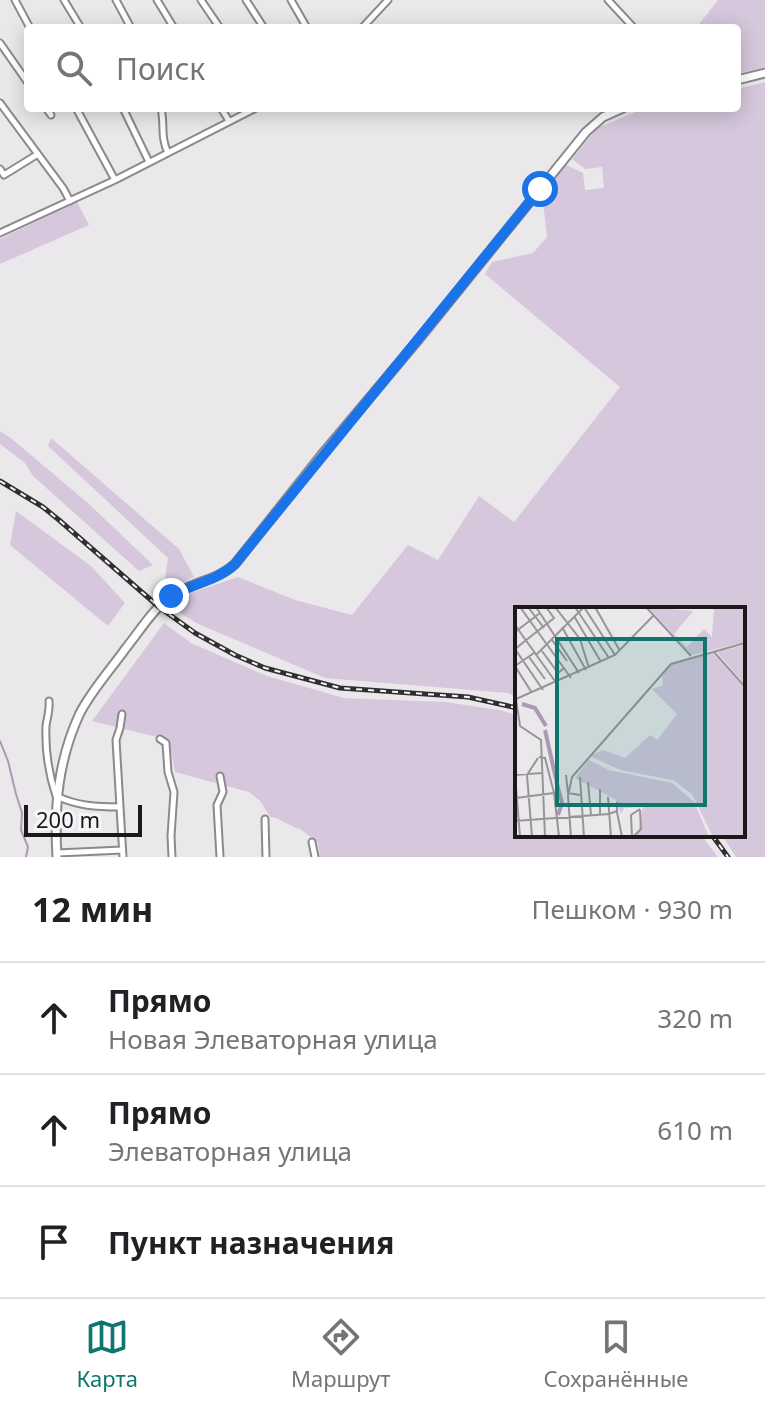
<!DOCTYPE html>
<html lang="ru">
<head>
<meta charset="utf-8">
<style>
  :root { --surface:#fff; --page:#f2f2f2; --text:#202124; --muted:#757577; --line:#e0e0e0; --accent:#0f766e }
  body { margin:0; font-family:"Noto Sans",sans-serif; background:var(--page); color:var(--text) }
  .scale { position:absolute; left:24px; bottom:20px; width:118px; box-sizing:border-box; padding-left:8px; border:4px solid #1a191a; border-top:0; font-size:22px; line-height:28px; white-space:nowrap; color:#1a191a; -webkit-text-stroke:6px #f8f5f9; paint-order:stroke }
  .stop { position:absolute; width:24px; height:24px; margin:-18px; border:6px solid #1a73e8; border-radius:50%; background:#fff }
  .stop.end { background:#1a73e8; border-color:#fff; box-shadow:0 2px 8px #0008 }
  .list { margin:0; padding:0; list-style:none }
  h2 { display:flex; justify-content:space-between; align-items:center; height:104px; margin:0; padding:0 32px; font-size:34px }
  h2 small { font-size:26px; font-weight:400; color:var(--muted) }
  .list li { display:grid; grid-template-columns:52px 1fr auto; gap:24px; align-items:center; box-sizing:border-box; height:112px; padding:0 32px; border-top:2px solid var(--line) }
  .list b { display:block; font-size:30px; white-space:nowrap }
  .list p { margin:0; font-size:26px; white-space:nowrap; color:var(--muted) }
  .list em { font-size:26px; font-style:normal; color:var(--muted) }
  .icon { flex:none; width:44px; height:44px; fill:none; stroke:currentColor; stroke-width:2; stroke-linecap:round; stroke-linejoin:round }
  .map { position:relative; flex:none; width:765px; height:857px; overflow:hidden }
  .search { position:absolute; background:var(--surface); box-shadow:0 4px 20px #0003; left:24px; right:24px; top:24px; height:88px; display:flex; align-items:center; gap:20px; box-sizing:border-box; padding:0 28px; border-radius:8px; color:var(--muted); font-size:30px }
  .sheet { height:440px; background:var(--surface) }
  nav { display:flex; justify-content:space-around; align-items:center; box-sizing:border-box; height:112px; border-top:2px solid var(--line); background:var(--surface); font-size:22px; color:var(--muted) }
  nav a { display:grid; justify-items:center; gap:4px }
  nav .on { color:var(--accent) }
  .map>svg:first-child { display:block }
</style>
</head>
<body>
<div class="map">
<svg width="765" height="857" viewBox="0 0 765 857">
  <rect width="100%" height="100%" fill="#eae8eb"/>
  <!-- green -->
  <path fill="#d6c7dc" d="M718,0H765V67L737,74V28H696Z
    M765,82V857H736L722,835H743V609H517V697L508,693L325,678L196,623L172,607L191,593L238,577L295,600L352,615L408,545L438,560L479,496L514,522L620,387L485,274L492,262L533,253L547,237L542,193L566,165L583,173L585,190L604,188L602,167L585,169L572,159L597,128L638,111L650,108H737V89Z
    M77,202L89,225L0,264V239Z
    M0,431L12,439L89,504L153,565L139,571L33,476L25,463L0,444Z
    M51,438L179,549L194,577L179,585L165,580L168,558L48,446Z
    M16,511L91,566L125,603L108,626L10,545Z
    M164,623L191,643L267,676L344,698L445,702L499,710L517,715V835H701L718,857H320L318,843L299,828L298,829L276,818L270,817L261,802L249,792L175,772L169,740L92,721Z"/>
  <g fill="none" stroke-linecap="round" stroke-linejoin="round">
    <!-- stream -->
    <path stroke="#ac99b4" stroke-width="2" d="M0,741L8,761L16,794L22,813L21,830L28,847L26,857"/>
    <!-- minor casing -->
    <g stroke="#8b898c" stroke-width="9">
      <path id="minor" d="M15,0L30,28
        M64,0L81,28
        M116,0L131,28
        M157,0L174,28
        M201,0L220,28
        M246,0L264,28
        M291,0L307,28
        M608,0L634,28
        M362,28L388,0
        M0,43L28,83
        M0,103L63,188L70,201
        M46,108L51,115
        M76,108L115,180
        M123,108L149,162
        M161,108C165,126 160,136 168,153
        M221,108L229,121
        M0,169L4,175L38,154
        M0,233L115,180L256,108
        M49,701C50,710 47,718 46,726C45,751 48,772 56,796C78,806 96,807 120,807
        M122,714L120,728L116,740L123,857
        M160,739L166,743L168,772L174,792L171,836L172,857
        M220,776L223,792L217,805L220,857
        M265,819L266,857
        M312,842L315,857
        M57,853L122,850"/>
    </g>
    <!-- major casing -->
    <g stroke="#8b898c" stroke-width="11">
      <path id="major" d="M737,80L765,73
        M57,857C54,807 58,760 80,713C92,690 111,669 126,648C139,632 153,609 170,597C190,582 217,581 235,564L324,452L419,339L586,132L603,117L623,108"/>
    </g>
    <!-- minor -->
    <use href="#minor" stroke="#fff" stroke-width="5"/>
    <!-- major -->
    <use href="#major" stroke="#fff" stroke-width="7"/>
    <!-- rail casing -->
    <g stroke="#302f30" stroke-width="5">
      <path id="rail" d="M0,481L43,507L59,520L159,607L195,633L235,655L265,668L340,688L468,697L517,708
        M712,835L728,857"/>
    </g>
    <!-- rail -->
    <use href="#rail" stroke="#f8f5f9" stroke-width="2" stroke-dasharray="6" stroke-linecap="butt"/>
  </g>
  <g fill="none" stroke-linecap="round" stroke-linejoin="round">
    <!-- route -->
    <path stroke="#1a73e8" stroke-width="10" d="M171,596C191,584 217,581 235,564C336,438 439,314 540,189"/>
  </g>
  <!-- overview -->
  <g transform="translate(515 607)">
    <rect width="230" height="230" fill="#eae8eb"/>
    <path d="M133,0L178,4L159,27L172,40L189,22L197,30L199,0H230V35L177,48ZM230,38V78L202,45ZM198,46L230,82V230H198L177,187L158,173L105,163L75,149L88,143L110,151L135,128L142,133L162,107L137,82L148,78L147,69L158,56ZM74,153L94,163L157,176L179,195L194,230H122L128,200L109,201L106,207L101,193L60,171Z" fill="#d6c7dc"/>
    <path fill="none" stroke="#ac99b4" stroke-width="4" d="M7,97L20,101L31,119M30,123L41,172M41,173L47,196L43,208"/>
    <path fill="none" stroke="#979597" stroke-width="2" d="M5,0L56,71M13,0L29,21M21,0L64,66M40,0L65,32L74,61M60,0L94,51M69,0L100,48M80,0L105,44M131,0L176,49M59,9L86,55M0,18L42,77M47,20L71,63M0,25L25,6M37,33L52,54M0,42L39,11L31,0M0,42L28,83M27,44L43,66L49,61M199,45L230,80M21,48L69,0M14,50L30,72M17,86L0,59L19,46M1,92L100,48L139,8M1,92L5,119L26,133L30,230M24,150L30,151L39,186L44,230M0,168L5,230M0,168L27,166M51,168L53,186L65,188M65,170L69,230M73,175L76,208M85,182V208M93,190L96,230M1,191L39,186M102,205L107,230M0,214L94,207L102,204V195M17,230L12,168L23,151M56,230L53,189L57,170L156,57L230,36M117,230L116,208L125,202M118,230L126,222L125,203"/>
    <path fill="#0f766e" fill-opacity="0.15" stroke="#0f766e" stroke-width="4" d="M42,32H190V198H42Z"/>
    <rect width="230" height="230" fill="none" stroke="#1a191a" stroke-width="4"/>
  </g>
</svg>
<div class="scale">200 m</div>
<div class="stop" style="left:540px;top:189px"></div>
<div class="stop end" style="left:171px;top:596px"></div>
<div class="search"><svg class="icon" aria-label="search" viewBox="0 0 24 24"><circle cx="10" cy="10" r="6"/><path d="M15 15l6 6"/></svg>Поиск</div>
</div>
<section class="sheet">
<h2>12 мин<small>Пешком · 930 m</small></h2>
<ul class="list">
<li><svg class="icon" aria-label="ahead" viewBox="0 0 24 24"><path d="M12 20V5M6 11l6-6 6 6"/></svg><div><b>Прямо</b><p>Новая Элеваторная улица</p></div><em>320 m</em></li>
<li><svg class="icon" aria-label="ahead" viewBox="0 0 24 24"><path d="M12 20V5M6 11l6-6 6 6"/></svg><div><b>Прямо</b><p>Элеваторная улица</p></div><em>610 m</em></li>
<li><svg class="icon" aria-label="arrive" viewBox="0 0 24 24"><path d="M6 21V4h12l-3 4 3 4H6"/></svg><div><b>Пункт назначения</b></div></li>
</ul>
</section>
<nav>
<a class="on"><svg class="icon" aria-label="map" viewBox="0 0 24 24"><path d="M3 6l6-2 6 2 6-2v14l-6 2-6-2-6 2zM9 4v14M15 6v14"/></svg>Карта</a>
<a><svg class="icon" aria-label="directions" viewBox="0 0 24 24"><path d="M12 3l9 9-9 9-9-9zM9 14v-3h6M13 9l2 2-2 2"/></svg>Маршрут</a>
<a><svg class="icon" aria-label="saved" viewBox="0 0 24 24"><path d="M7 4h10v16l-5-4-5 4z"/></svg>Сохранённые</a>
</nav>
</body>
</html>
